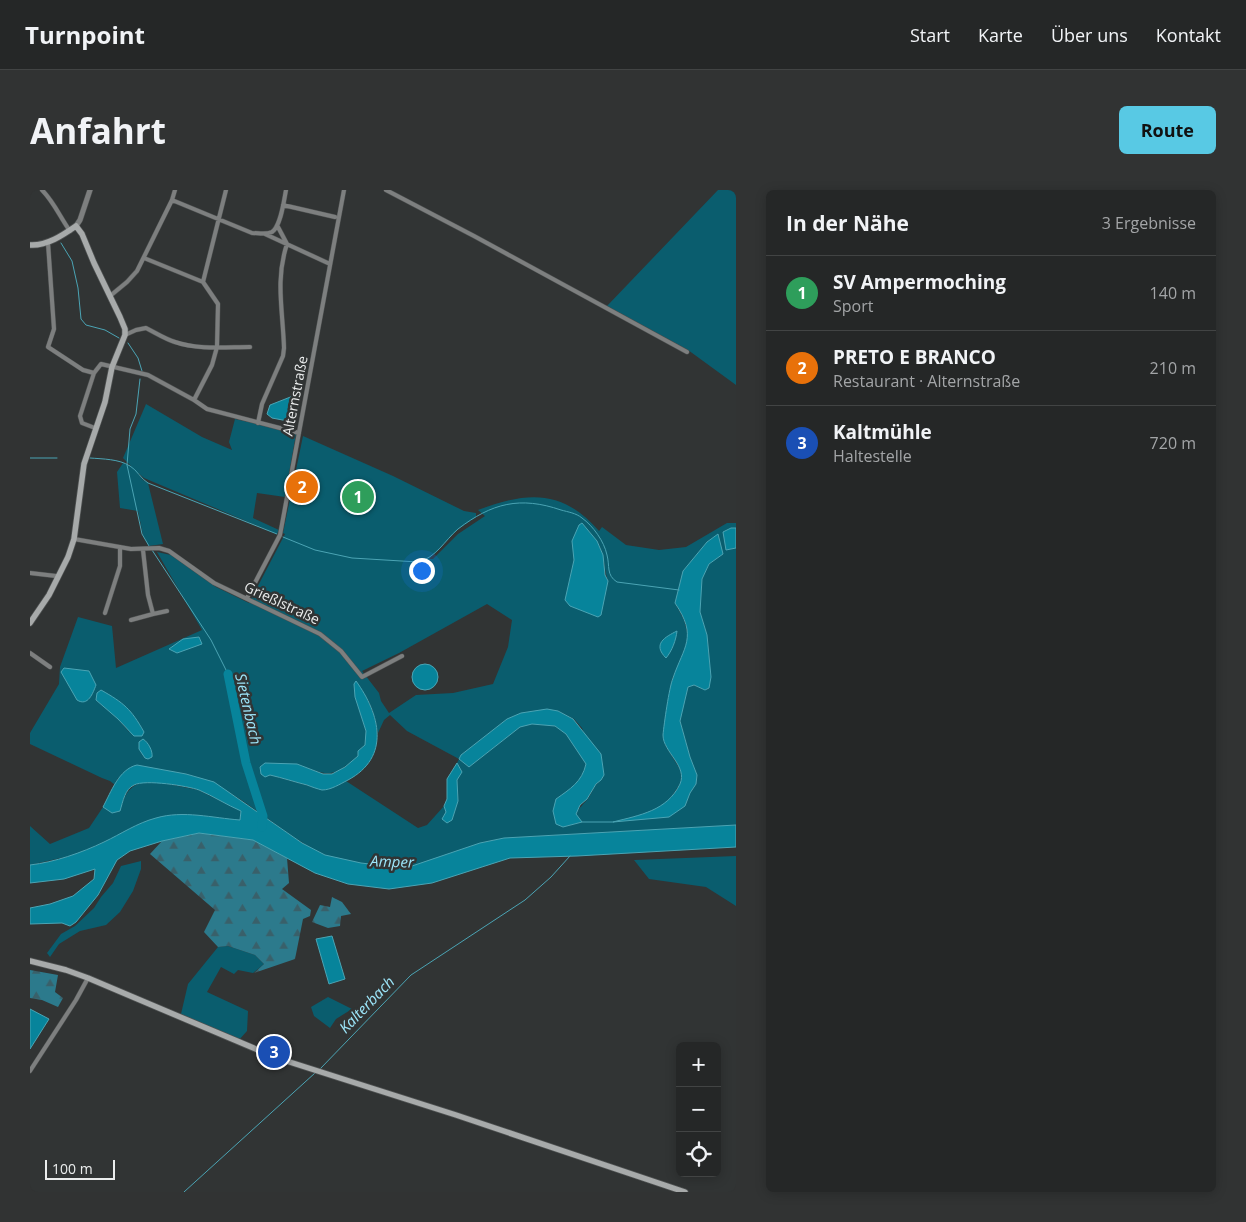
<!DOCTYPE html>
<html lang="de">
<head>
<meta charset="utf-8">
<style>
  :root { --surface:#252727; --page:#313333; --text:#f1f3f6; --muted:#a3a5a7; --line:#424444; --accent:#58c9e4 }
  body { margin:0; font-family:"Open Sans",sans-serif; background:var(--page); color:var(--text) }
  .controls { position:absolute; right:15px; bottom:15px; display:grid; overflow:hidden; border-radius:8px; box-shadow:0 2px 12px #0003 }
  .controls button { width:45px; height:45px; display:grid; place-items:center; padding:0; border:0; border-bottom:1px solid var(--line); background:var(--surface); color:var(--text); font:25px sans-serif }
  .scale { position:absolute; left:15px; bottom:12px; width:70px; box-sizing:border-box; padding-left:5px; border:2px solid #ebeded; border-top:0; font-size:14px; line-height:18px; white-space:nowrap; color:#ebeded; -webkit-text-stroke:4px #313434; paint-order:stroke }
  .you { position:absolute; left:391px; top:380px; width:18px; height:18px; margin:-12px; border:4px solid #fff; border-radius:50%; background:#1a73e8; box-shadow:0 0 0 8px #1a73e833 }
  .badge { display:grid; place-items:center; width:32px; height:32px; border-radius:50%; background:var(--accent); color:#fff; font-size:16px; font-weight:700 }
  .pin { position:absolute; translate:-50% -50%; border:2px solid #fff; box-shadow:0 1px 5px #0006 }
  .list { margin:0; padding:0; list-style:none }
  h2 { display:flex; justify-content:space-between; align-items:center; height:65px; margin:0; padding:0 20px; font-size:21px }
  h2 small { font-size:16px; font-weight:400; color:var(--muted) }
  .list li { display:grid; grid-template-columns:32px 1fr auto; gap:15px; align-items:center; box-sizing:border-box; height:75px; padding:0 20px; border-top:1px solid var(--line) }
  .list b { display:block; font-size:19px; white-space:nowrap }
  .list p { margin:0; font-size:16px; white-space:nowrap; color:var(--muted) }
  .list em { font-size:16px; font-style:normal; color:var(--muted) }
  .icon { flex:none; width:28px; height:28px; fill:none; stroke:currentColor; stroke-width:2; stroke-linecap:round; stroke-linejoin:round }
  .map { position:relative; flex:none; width:706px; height:1002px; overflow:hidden; border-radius:8px }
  header { display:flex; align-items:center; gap:30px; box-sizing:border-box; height:70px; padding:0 25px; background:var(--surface); border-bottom:1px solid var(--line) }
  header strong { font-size:24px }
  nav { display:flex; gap:28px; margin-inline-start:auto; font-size:18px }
  .intro { display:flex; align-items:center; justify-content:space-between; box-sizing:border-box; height:120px; padding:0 30px }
  h1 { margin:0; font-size:35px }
  .button { padding:12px 22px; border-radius:8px; background:var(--accent); color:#111; font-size:18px; font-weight:700 }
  main { display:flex; gap:30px; padding:0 30px }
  aside { flex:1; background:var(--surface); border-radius:8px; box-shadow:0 2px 12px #0003 }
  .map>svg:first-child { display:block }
</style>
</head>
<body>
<header>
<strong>Turnpoint</strong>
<nav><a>Start</a><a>Karte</a><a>Über uns</a><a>Kontakt</a></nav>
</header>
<div class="intro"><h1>Anfahrt</h1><a class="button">Route</a></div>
<main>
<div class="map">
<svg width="706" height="1002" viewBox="0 0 706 1002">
  <defs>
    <pattern id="forest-firs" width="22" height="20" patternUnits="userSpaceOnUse" patternTransform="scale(1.25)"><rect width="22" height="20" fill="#2c7a8c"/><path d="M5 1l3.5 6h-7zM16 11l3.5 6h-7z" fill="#39606a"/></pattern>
  </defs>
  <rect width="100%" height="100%" fill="#313434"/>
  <!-- green -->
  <path fill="#0a5d6e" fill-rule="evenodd" d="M688,0H706V195L658,160L577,116Z
    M116,214L172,247L202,260L199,252L205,229L238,236L266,244L255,307L227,303L223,328L249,340L247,344L114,288L107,282L113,290L118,293L133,354L119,356L113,345L108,321L90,318L87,282L93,273L101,276L93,268Z
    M273,246L363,286L434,321L446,323V327L427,340L399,369H403L428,344L455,326L448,320C496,302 532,298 569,341L572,337L596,355L629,360L656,357L697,333H706V338H701L696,360L706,358V635L474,648C465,650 456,651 448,654C421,662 392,679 364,677C345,676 311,672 293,664C247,642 205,595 156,584C134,579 111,585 88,588L85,595L80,591L72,588L0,554V543L29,494L30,477L48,427L82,436L86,478L172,440L127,362L141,365L186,397L219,413L255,344L253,343ZM552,333C561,344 571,353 573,367C575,375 575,383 578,391L536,410ZM688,344L693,364L679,374L672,389L670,422L677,445L681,487L679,498L675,500L663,495L658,497L650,530L660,567L667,585L666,594L660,603L655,616L588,630L616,624L630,618L642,606L651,592V581L635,555L642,489L657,457L658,446L654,430L645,413L653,381L677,352ZM457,414L482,430L478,457L463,494L423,503L386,505L359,523L351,511L349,503L332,481L369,463ZM324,494C341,508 344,522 348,543L354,530L360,525L377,541L429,569L427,573L432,582L427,590L428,611L422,630L414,616L397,635L388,638L316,591L306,596L293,600L240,585L267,574C299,586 301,589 328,566V561L335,555L336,541L325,507ZM71,500L99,542L88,529L66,510ZM528,521L544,529L552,538L571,590C564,595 563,601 559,607C554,614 549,618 545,624L552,632L533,637L526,609C540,599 552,592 556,574L536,544L525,536L502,534L490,537L439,577L429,569L431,565L477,529L491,523Z
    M111,593H133L168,600L211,621L210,630L153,625L74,652L44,665L0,675V636L20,654L59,638L73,617L82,623L90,621C94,608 97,597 111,593Z
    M706,666V716L676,697L619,689L604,670Z
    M111,671V679L103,701L90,722L76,735L50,741L29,754L20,767L17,763L31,744L45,736L64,718L71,707L83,693L91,676Z
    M198,756L225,765L234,774L223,783L208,780L204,784L191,777L177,802L218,821L217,841L208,851L151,824L158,794L188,757Z
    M298,807L322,819L306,829L300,838L284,826L281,817Z"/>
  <!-- forest -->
  <path fill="url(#forest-firs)" d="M169,643L223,650L257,668L259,693L252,699L281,720L280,726L273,729L265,769L224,783L234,774L225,765L198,756L188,757L174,742L185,720L120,664L132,651Z
    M302,707L312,712L321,724L311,726L310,736L298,738L282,732L290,715L300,717Z
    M0,780L28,785L25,802L33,808L28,817L12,810L0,808Z"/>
  <!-- water -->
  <path fill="#07849b" stroke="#4ba4b4" d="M263,206L267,208C270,214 268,227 263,232L242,228L237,224L240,215Z
    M552,333L567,351L573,365L575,385L578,391L571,425L568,427L540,416L535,410L544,370L542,351L549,335Z
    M701,338H706V358L696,360L693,342Z
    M688,344L693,364L679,374L672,389L670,422L677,445L681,487L679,498L675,500L664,495L658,497L650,531L660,567L667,585L666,594L660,603L655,616L639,627L583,632C610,625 637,621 650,594C658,576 633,562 633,545C634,534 639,498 643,488C654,456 668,447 645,413L653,381L677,352Z
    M647,441C646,450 642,461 636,468C622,454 635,447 647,441Z
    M169,447L172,454L147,463L139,459L153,449Z
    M382 487a13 13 0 1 1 26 0a13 13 0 1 1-26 0Z
    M34,478L59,481L66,495C63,503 58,517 47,510L31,482Z
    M326,491C350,524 361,567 318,590C310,594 301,600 292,600C288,599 282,597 277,595C265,592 253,588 240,585L235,587L231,584L230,577L235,573L267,574L293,584H302L315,577L328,566V561L335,555L336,541L325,507L324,494Z
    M71,500C94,513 101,519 114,542L112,546H104L88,529L66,510L67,503Z
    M517,519L528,521L543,529L571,564L574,585L571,590L566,594L557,609L550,615L546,624L552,632L533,637L526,634L523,621L526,609C540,599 552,592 556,574L536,544L525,536L502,534L490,537L439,577L429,569L431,565L477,529L491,523Z
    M113,549C118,552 123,561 122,567L118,569L115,568L109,559V552Z
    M427,573L432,582L427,590L428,611L422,630L417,633L412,629L416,622L414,616L417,609V589Z
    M107,575L156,584L184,592L272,653L295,665L331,673L365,677L382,676L450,653L474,648L706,635V657L547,666L480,668L402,693L359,699L318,694L285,683L223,650L169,643L132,651L100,661L87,670L68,705L46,732L40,736L32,733L0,734V718L20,714L43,706L64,689L65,679L34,689L0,693V675C25,672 51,663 74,652C91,644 107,633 126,628C153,620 183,628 210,630L211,621C197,615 183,606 169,600C158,596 115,589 104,595C95,599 93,611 90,621L82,623L73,617C81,602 89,579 107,575Z
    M302,746L315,789L299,794L286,749Z
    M0,819L19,829L0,859Z"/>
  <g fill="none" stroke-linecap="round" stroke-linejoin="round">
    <!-- stream -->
    <path stroke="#4ba4b4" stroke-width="1" d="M31,53L42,71L48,98L51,129L56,135L75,140L89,148
      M98,153L108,168L112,181
      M110,189L106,224L100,239L97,275L112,344L119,356
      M0,268H27
      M60,268C73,269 89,269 100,276C107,280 111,289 118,293L247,344
      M253,347L285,360L322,368L388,372C406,368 415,350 428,339C462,313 490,306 531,320C538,322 546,323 552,328C563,336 574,351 577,365C580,376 576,385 587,392L649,400
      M122,360L181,450L198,484
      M552,632H583
      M290,879L381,785L495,710L521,687L540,666
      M154,1002L285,883"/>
    <!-- river -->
    <path stroke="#07849b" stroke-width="9" d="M198,484L216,573L233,626L232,637"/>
    <!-- minor casing -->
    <g stroke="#4f5252" stroke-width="5">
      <path id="minor" d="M12,0C24,12 30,27 40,41
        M356,0L444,46L657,162
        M142,10L222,43C229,43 236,45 242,42C251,36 254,10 256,0
        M253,15L305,27
        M235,44L300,74
        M18,53L24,139L18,157L53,180L64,183
        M114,68L173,92L188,114L187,157L182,175L164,210
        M173,92L196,0
        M80,106L97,92L107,81L142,10L145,0
        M95,145L106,140L116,138C126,143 135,149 145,152C168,160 196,157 220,157
        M228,233L232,214L253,166L254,158C253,121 245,90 257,54L248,37
        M65,238L52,233L50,226L64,183L71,174L118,185L164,210L177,219L269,243
        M44,349L101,359L129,358L139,361L184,393L290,444L311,461L332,487L372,466
        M0,383L26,386L28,388
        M217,408L250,345L314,0
        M75,423L90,376V357
        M123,424L137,421
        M101,430L123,424L118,405L113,360
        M0,463L20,477
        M0,881L46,810L58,788"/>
    </g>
    <!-- tertiary casing -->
    <g stroke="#4f5252" stroke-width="6">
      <path id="tertiary" d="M46,36L50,30L60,0"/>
    </g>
    <!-- secondary casing -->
    <g stroke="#4f5252" stroke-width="7">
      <path id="secondary" d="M0,55C17,56 33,45 46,36L52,44L64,73L90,127L95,139V145L82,177L75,212L54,274L44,349L38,367L19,405L0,433
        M0,771L36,780L58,788L247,868L426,925L655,1002"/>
    </g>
    <!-- minor -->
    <use href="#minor" stroke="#7d7f7f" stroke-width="4"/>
    <!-- tertiary -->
    <use href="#tertiary" stroke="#7d7f7f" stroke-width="5"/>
    <!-- secondary -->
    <use href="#secondary" stroke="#a7aaaa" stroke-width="5.5"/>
  </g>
  <g text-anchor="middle" stroke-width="5" stroke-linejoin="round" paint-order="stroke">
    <!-- street labels -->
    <g font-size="14" fill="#ebeded" stroke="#313434">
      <text transform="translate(265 206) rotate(-79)" y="5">Alternstraße</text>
      <text transform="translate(252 413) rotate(25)" y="5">Grießlstraße</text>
    </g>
    <!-- water labels -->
    <g font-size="15" font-style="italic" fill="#9ce5f9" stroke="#313434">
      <text transform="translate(218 519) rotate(77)" y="5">Sietenbach</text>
      <text transform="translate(362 672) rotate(2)" y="5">Amper</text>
      <text transform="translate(337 815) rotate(-46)" y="5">Kalterbach</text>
    </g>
  </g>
</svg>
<div class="controls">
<button>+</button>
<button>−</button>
<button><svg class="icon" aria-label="locate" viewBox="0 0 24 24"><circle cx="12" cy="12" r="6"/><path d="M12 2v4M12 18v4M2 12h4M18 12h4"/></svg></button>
</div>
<div class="scale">100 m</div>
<div class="you"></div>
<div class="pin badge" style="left:328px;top:307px;background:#2e9e5b">1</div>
<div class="pin badge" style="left:272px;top:297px;background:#e8710a">2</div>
<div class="pin badge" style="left:244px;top:862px;background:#1a4fb4">3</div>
</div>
<aside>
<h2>In der Nähe<small>3 Ergebnisse</small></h2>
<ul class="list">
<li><span class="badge" style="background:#2e9e5b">1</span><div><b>SV Ampermoching</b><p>Sport</p></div><em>140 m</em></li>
<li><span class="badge" style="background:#e8710a">2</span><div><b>PRETO E BRANCO</b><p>Restaurant · Alternstraße</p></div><em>210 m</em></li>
<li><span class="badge" style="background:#1a4fb4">3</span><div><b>Kaltmühle</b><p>Haltestelle</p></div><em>720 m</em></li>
</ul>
</aside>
</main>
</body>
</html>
